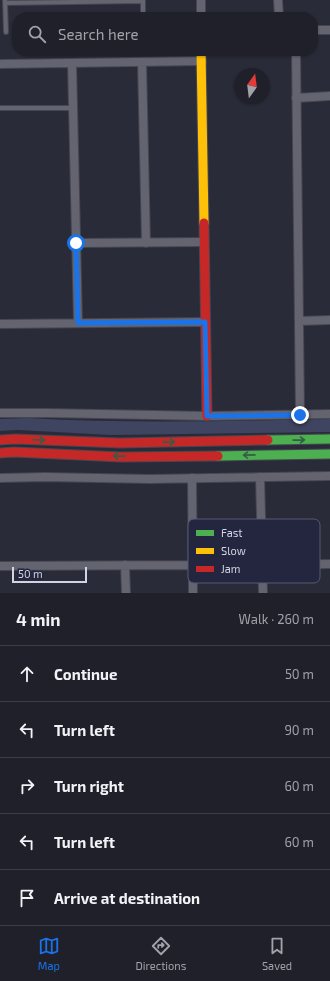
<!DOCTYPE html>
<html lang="en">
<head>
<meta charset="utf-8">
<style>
  :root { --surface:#1f202a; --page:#2c2d36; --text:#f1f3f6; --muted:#a1a3a8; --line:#3c3e47; --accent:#1a73e8 }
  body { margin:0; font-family:"Exo 2",sans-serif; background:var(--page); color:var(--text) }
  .compass { position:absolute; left:234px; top:68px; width:36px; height:36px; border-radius:50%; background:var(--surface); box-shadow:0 1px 3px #0004; rotate:14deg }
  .scale { position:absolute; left:12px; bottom:10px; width:75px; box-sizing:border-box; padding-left:4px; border:2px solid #d1d4e4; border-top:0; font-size:11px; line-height:14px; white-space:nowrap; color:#d1d4e4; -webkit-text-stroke:3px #23263e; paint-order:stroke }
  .stop { position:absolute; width:12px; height:12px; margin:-9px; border:3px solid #1a73e8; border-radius:50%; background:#fff }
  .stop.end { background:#1a73e8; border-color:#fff; box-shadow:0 1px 4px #0008 }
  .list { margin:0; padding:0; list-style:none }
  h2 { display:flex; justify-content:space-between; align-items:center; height:52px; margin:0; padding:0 16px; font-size:17px }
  h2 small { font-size:13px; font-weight:400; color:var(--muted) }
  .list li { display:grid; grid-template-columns:26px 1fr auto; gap:12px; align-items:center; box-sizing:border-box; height:56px; padding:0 16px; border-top:1px solid var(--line) }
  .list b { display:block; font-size:15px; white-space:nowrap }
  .list em { font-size:13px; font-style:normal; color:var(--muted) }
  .icon { flex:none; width:22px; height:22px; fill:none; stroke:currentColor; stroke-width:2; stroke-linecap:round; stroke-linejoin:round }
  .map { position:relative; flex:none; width:330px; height:593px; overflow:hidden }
  .search { position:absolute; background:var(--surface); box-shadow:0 1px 3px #0004; left:12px; right:12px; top:12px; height:44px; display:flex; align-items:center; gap:10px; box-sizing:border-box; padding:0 14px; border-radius:16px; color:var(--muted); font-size:15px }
  .sheet { height:332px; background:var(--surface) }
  nav { display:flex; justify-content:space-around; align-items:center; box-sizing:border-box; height:56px; border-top:1px solid var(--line); background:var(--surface); font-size:11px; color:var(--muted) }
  nav a { display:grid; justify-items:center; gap:2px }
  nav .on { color:var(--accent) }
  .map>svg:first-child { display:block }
</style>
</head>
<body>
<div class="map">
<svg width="330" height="593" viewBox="0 0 330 593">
  <rect width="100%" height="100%" fill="#292b38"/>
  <!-- green -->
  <path fill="#3f4461" d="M28,418C129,424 229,421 330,419V432L111,435L18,430L0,431V419Z"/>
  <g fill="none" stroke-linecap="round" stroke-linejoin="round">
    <!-- lane casing -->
    <g stroke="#454652" stroke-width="6">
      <path id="lane" d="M5,0L6,32
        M143,0V17
        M5,3L143,1
        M0,108H73"/>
    </g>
    <!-- street casing -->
    <g stroke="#454652" stroke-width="10">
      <path id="street" d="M278,0L279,17
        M201,17V0
        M313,30H330
        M296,51L300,415
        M142,62L146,243
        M72,63L78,323
        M0,64L202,61
        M296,98L330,96
        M76,243L204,242
        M299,321L330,320
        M0,324L205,322
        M0,413H47L207,416L330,414
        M260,477L263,593
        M0,478L45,477L150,479L330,476
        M192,478L193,593
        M125,565L126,593
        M262,565L330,564
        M0,566L193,565"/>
    </g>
    <!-- fast casing -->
    <g stroke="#454652" stroke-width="11">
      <path id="fast" d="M268,440L330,439
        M218,456L330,454"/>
    </g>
    <!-- slow casing -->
    <g stroke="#454652" stroke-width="11">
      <path id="slow" d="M201,51L204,223"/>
    </g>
    <!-- jam casing -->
    <g stroke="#454652" stroke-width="11">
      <path id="jam" d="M204,223L207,416
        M0,440L15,439L120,443L268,440
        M0,453L14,452L121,457L218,456"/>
    </g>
    <!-- lane -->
    <use href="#lane" stroke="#63646f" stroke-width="4"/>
    <!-- street -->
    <use href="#street" stroke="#63646f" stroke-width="8"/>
    <!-- fast -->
    <use href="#fast" stroke="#4caf50" stroke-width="9"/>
    <!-- slow -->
    <use href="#slow" stroke="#ffc107" stroke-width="9"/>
    <!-- jam -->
    <use href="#jam" stroke="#c62828" stroke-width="9"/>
  </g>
  <!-- one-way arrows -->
  <defs><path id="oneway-shaft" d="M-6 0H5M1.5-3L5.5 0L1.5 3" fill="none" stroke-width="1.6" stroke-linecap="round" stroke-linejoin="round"/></defs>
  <g stroke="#335d45">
    <use href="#oneway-shaft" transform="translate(39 440) rotate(2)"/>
    <use href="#oneway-shaft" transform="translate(299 440) rotate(-1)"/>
    <use href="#oneway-shaft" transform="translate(169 442) rotate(-1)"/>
    <use href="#oneway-shaft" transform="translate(249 455) rotate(179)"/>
    <use href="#oneway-shaft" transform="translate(119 456) rotate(-179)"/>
  </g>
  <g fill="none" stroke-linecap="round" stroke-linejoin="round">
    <!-- route -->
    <path stroke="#1a73e8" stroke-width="5" d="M76,243L78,323L205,322L207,416L300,415"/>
  </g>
  <!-- legend -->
  <rect x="188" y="519" width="132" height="64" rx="6" fill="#23263e" stroke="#575a70" stroke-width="1"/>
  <rect x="196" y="530" width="18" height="6" fill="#4caf50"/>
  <rect x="196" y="548" width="18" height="6" fill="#ffc107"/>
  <rect x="196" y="566" width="18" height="6" fill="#c62828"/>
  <g font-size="11" fill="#d1d4e4">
    <text x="221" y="537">Fast</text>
    <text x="221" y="555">Slow</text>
    <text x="221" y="573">Jam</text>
  </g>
</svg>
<svg class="compass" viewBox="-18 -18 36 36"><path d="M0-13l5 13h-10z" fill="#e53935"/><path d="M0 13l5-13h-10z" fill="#a1a3a8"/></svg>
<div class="scale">50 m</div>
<div class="stop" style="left:76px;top:243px"></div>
<div class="stop end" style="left:300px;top:415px"></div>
<div class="search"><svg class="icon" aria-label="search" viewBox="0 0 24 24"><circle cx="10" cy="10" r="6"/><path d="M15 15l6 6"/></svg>Search here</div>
</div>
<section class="sheet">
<h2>4 min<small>Walk · 260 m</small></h2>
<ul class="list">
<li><svg class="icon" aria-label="ahead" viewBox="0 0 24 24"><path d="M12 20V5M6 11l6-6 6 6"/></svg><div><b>Continue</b></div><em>50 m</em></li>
<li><svg class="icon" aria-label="left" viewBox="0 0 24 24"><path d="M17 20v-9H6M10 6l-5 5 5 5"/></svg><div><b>Turn left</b></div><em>90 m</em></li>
<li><svg class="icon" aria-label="right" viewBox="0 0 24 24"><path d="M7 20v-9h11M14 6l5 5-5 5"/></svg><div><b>Turn right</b></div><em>60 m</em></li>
<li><svg class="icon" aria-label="left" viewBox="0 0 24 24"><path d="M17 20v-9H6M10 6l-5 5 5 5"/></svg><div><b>Turn left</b></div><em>60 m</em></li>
<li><svg class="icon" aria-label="arrive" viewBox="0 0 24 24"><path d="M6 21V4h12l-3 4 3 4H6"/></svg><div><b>Arrive at destination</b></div></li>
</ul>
</section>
<nav>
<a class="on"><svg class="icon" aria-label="map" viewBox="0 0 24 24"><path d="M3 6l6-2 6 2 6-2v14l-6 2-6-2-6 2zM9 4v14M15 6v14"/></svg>Map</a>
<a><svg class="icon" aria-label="directions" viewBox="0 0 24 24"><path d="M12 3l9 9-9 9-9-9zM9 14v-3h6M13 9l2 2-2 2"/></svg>Directions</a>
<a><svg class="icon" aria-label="saved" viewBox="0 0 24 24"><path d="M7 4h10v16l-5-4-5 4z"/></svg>Saved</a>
</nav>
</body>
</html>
